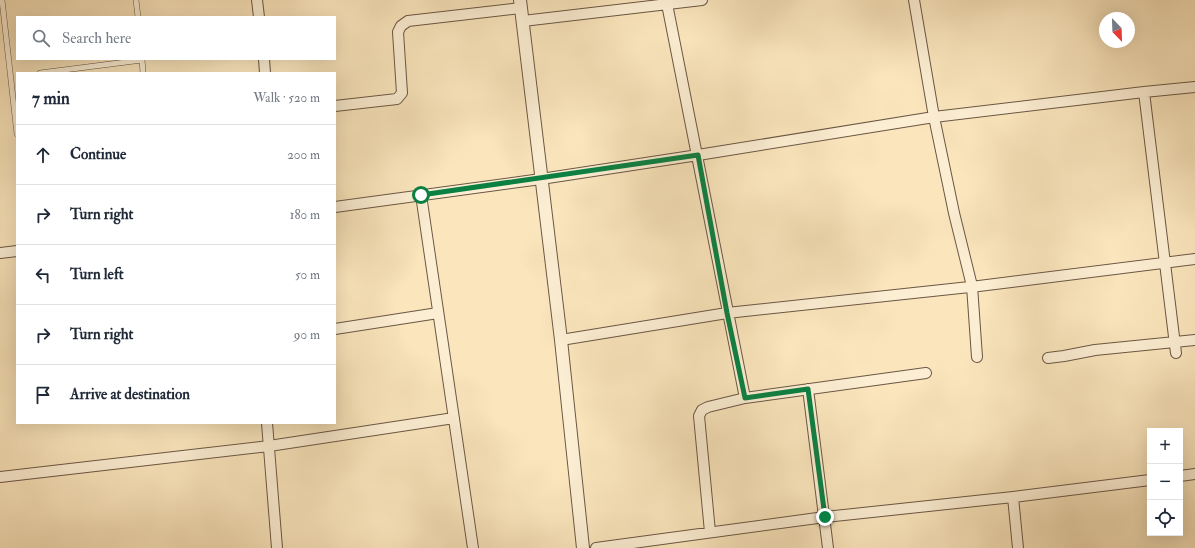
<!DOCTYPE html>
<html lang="en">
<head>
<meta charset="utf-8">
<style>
  :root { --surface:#fff; --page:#f6f6f7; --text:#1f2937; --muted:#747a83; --line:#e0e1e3 }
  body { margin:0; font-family:"IM FELL Double Pica",serif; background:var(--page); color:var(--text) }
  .controls { position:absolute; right:12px; bottom:12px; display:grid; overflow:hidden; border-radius:0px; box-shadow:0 4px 16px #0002 }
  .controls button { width:36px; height:36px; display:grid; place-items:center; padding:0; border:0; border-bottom:1px solid var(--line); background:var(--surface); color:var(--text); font:20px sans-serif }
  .compass { position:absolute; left:1099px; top:12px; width:36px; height:36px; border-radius:50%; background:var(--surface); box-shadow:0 4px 16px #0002; rotate:157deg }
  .stop { position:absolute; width:12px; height:12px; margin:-9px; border:3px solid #0b8043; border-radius:50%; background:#fff }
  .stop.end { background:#0b8043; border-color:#fff; box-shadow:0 1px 4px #0008 }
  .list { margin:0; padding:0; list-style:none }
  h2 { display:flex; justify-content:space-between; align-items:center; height:52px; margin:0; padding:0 16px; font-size:17px }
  h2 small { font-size:13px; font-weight:400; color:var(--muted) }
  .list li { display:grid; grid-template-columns:26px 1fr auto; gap:12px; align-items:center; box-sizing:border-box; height:60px; padding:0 16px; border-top:1px solid var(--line) }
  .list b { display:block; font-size:15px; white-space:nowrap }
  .list em { font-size:13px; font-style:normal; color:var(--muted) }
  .icon { flex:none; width:22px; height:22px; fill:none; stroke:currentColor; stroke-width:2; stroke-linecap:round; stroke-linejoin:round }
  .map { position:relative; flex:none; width:1195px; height:548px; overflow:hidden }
  .search { position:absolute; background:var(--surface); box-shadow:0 4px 16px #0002; left:16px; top:16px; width:320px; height:44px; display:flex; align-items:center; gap:10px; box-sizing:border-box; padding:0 14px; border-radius:0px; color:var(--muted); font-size:15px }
  .panel { position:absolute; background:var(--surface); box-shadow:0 4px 16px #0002; left:16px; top:72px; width:320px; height:352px; border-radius:0px }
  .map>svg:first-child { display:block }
</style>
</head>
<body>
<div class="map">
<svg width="1195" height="548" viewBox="0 0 1195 548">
  <rect width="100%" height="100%" fill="#fae5bc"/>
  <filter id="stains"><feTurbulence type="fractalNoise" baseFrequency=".005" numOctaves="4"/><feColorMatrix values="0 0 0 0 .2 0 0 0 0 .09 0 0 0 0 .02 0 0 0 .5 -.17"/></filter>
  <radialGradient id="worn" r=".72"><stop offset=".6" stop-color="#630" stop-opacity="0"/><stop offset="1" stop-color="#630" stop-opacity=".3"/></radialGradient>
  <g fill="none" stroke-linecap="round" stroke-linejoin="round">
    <!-- service casing -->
    <g stroke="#6b5744" stroke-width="6">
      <path id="service" d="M2,0L17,134
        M136,0L138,17
        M142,59L143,73
        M40,73L142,60"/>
    </g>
    <!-- minor casing -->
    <g stroke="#6b5744" stroke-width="12">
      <path id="minor" d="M257,0L259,17
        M914,0L934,117L954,213L972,286L977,357
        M667,4C694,135 718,267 745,398
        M523,21L702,0
        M264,59L265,73
        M1144,92L1176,353
        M335,106L397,99L402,93L398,32L401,26L408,21L521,8
        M421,195L473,548
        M335,207L541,179L698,155L934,117L1144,92L1195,87
        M0,253L17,251
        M335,329L438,313
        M561,340L727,313L979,286L1195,259
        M1048,358L1064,356L1095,350L1195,340
        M808,389L828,548
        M267,423L277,548
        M1180,476L1195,474
        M0,477L269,446L454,418
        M1013,497L1018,548
        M710,532L699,416L702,410L708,407L745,398L926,373
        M596,548L825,517L1013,497L1150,480"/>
    </g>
    <!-- tertiary casing -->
    <g stroke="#6b5744" stroke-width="14">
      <path id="tertiary" d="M520,0L561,340L583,548"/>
    </g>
    <!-- service -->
    <use href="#service" stroke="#fceed3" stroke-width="5"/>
    <!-- minor -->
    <use href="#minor" stroke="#fceed3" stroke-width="10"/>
    <!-- tertiary -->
    <use href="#tertiary" stroke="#fceed3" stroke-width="12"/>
  </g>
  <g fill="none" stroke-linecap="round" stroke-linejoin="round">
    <!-- route -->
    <path stroke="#0b8043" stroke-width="5" d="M421,195L698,155L727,313L745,398L808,389L825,517"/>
  </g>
  <rect width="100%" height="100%" filter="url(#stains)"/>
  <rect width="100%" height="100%" fill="url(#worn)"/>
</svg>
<div class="controls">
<button>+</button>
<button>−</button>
<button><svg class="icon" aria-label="locate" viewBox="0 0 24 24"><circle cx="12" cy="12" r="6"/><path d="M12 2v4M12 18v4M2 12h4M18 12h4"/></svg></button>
</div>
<svg class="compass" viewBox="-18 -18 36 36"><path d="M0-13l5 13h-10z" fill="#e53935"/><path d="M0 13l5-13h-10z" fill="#747a83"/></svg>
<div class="stop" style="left:421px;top:195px"></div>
<div class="stop end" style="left:825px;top:517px"></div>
<div class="search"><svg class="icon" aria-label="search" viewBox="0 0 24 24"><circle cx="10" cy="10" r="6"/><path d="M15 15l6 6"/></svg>Search here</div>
<section class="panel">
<h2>7 min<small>Walk · 520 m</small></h2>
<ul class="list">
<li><svg class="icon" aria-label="ahead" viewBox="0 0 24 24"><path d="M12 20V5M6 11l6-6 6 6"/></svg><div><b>Continue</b></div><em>200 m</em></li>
<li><svg class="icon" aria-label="right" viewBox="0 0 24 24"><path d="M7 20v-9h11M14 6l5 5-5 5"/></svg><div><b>Turn right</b></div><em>180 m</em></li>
<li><svg class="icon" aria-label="left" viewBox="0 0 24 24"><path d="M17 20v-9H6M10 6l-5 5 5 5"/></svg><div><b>Turn left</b></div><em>50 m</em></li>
<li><svg class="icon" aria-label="right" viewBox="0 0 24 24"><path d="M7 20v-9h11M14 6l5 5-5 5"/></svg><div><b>Turn right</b></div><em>90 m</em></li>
<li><svg class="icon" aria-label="arrive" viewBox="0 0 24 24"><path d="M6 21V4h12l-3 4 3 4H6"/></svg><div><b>Arrive at destination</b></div></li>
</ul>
</section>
</div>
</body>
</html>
